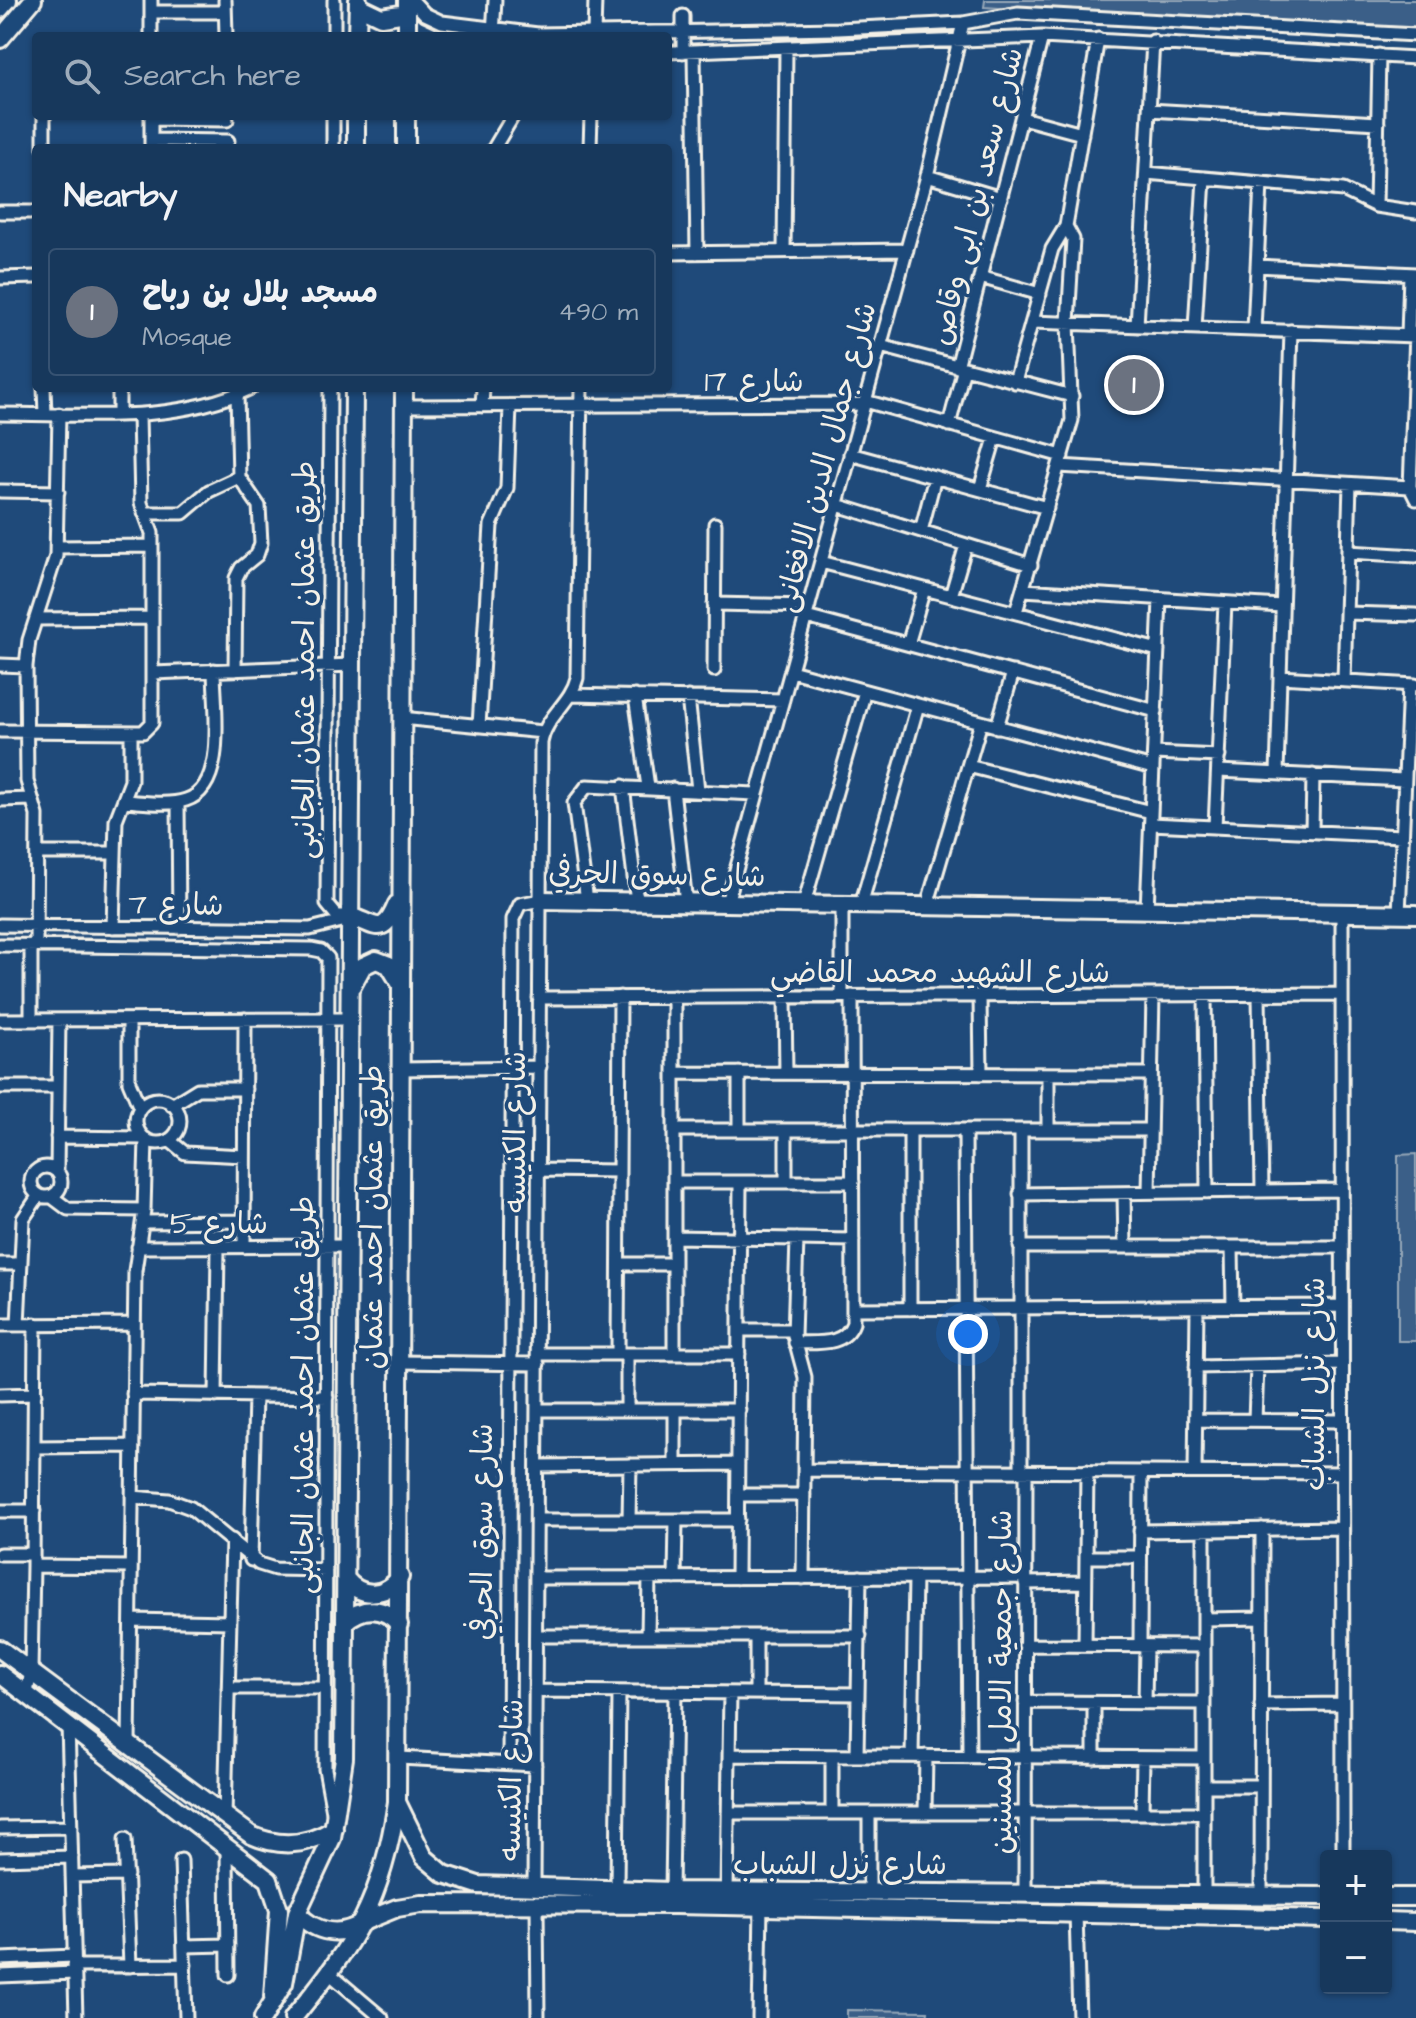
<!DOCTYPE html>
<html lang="en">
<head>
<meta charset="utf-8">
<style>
  :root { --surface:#17385c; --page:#244365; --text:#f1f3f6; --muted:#9eacbb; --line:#365272; --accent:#8bbbb9 }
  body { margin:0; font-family:"Architects Daughter","Playpen Sans Arabic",sans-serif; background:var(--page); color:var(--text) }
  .controls { position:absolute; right:24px; bottom:24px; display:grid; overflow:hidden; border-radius:8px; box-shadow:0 2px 6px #0004 }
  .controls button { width:72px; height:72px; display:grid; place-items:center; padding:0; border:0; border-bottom:2px solid var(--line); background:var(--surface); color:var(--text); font:40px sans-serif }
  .you { position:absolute; left:968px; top:1334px; width:28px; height:28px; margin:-20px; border:6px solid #fff; border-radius:50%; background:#1a73e8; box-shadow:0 0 0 12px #1a73e833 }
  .badge { display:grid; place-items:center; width:52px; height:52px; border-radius:50%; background:var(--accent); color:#fff; font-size:26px; font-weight:700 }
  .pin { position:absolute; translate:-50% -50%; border:4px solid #fff; box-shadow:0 2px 8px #0006 }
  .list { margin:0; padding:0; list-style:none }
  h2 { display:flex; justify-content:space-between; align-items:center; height:104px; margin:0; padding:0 32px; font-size:34px }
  h2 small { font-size:26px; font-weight:400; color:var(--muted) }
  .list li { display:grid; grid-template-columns:52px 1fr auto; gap:24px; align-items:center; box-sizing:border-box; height:128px; margin:0 16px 16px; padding:0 16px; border:2px solid var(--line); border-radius:8px }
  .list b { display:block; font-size:30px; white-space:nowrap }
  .list p { margin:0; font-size:26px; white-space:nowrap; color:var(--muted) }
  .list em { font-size:26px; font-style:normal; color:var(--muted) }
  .icon { flex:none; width:44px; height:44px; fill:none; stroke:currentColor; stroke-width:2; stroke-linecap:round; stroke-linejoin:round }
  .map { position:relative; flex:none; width:1416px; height:2018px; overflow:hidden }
  .search { position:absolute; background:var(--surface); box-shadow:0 2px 6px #0004; left:32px; top:32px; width:640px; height:88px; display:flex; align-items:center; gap:20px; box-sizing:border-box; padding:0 28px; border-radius:8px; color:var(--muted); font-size:30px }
  .panel { position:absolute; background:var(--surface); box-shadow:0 2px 6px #0004; left:32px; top:144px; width:640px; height:248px; border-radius:8px }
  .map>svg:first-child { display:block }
</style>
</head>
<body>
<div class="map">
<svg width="1416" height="2018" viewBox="0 0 1416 2018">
  <rect width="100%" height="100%" fill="#1f4a7a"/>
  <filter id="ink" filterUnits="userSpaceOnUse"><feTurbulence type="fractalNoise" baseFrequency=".0125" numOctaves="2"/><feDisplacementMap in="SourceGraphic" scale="16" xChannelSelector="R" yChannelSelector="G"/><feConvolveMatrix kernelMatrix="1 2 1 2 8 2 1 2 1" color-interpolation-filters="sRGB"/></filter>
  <g filter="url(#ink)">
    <!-- green -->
    <path fill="#3a5f88" stroke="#97a8b8" stroke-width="2" d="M985,0H1416V35L984,7Z
      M1416,1154V1341H1398V1155Z
      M847,2010L928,2011L927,2018H847Z"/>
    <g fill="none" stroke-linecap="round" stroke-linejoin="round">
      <!-- street casing -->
      <g stroke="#f4f1e8" stroke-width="17">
        <path id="street" d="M225,0L226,36
          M412,0L425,14L442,22L538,34L838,29L963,23L1018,13L1416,35
          M151,12H225
          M594,34L595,0
          M493,35L495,0
          M151,36V0
          M334,36V0
          M668,52L1042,37L1416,58
          M683,52V16
          M694,52L697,253
          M1149,110L1378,123
          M44,116V148
          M151,116V148
          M1022,118L1082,134
          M151,119L227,120
          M151,140L228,141
          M333,148V116
          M494,148L513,116
          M590,148L591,116
          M1146,173L1343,190L1376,206L1416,212
          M927,176L1001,198
          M1376,206L1379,55
          M0,212H36
          M784,251L786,49
          M668,253L907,250
          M1257,266L1416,274
          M980,277L1040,294
          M0,278L36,277
          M1032,322L1415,336
          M1137,326L1153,41
          M1195,328L1204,178
          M1254,330L1261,183
          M1416,333L1410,487L1416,499
          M1408,335L1410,274
          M880,346L1072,396
          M957,367L1042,37
          M1015,382L1052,249L1066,226L1098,39
          M44,388L45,414
          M330,388L327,904L337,916H350
          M865,401L1062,456
          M404,406L864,404
          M482,406L483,388
          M0,414C85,414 172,425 251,388
          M119,415V388
          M949,425L964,368
          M850,454L1047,508
          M1059,466L1410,487
          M980,489L995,438
          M0,491L58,492
          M837,505L1031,565
          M144,513H183L209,491L239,477
          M921,531L935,477
          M57,547L152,546
          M1348,552L1416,556
          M821,562L1158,650
          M1023,590L1282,606
          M951,596L966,545
          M714,604L809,606
          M1016,612L1072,420L1068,323L1073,239L1066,226
          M1346,613L1416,615
          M806,617L1156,711
          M36,619L152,618
          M908,644L924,589
          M0,665L26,666
          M235,670L236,578L241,568L257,555L261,543L259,506L239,477L237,394
          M714,670L715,524
          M791,671L1153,768
          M153,673L352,665
          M1280,677L1415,685
          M1344,681L1350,484
          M571,695L783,700
          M635,696L648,787
          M688,697L698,790
          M401,718L543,732
          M479,726L491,525L507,488L510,406
          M997,727L1013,672
          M0,731L143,732L152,723V533L141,503L139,415
          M1154,753L1219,756
          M968,766L1151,812
          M1218,771L1404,780
          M1277,773L1291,331
          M623,786L637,902
          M673,789L686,903
          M0,800L32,799
          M124,801C143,802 168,806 186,800C228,787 214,706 214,670
          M178,802L179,928
          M1151,824L1402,836
          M1215,827L1225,603
          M1312,831L1313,775
          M37,853H114
          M587,901L574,803L587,786L755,794
          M727,903L927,176L963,23
          M804,904L865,691
          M842,905V996
          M861,905L918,705
          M927,906L981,722
          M1147,910L1160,599
          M1342,913L1343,1856
          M1399,914L1409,685
          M0,925L310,929L350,919
          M113,927L116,820L131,781V732
          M0,945L311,949L321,951L328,958L325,1769L333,1812
          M36,946L37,815L27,781L26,666L29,640L56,556L59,414
          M1259,994L1262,1191
          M1205,995L1207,1192
          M980,996L981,1074
          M785,997L786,1073
          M539,998L1342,994
          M0,1020L350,1019
          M31,1020V945
          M129,1020V1082L140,1108
          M401,1069L540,1067
          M674,1073L1151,1074
          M739,1073V1130
          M1048,1074V1130
          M0,1087H58
          M136 1121a22 22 0 1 1 44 0a22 22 0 1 1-44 0Z
          M172,1105L198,1089H245
          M674,1130H1150
          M910,1130V1309
          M965,1130L969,1757
          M57,1137L144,1138
          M169,1140L185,1153L244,1156
          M31 1182a15 15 0 1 1 30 0a15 15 0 1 1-30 0Z
          M539,1170L619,1171
          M57,1171L59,1020
          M674,1182H853
          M786,1182V1130
          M1149,1192L1153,995
          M1124,1193L1125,1247
          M1020,1194L1342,1190
          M52,1197L68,1209L144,1210
          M143,1222L244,1221
          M674,1237L853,1240
          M797,1239L794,1336L805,1377L803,1578
          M138,1247L348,1246
          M244,1247L245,1019
          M1020,1247H1342
          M1232,1247L1233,1307
          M0,1264H21
          M619,1264H674
          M853,1309L1342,1306
          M0,1325L134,1324
          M18,1325L23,1219L39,1195
          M739,1330H794
          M795,1343C817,1342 844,1347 853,1323L852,996
          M538,1354H739
          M618,1354L620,997
          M627,1354V1410
          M674,1354V997
          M400,1362L538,1364
          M1196,1367L1342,1364
          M133,1394L327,1397
          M0,1395L35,1394
          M216,1396L218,1247
          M538,1410H739
          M1196,1420L1342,1421
          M1255,1420L1257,1366
          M34,1447L133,1446
          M675,1464V1410
          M537,1466L738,1464
          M804,1470L1342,1473
          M1021,1471V1130
          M1195,1472L1197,1307
          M738,1495H804
          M132,1497L169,1500L191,1508L259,1564L275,1569L326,1570
          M0,1511H34
          M537,1520H738
          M629,1520L630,1465
          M1204,1530V1895
          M1140,1531L1342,1528
          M0,1554H33
          M1086,1557H1140
          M251,1560L255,1396
          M33,1566L131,1567
          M537,1578L1025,1577
          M675,1578L676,1520
          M737,1578L740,1182
          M1025,1583L1085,1582
          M1204,1619L1262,1618
          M131,1620L230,1622
          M536,1636H860
          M648,1636L649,1578
          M756,1636V1693
          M1025,1645L1204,1646
          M1085,1645L1087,1471
          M1140,1646L1141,1472
          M228,1688H325
          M536,1691L858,1694
          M27,1693L31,1671L33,1566L35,1324
          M1025,1702L1204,1703
          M1145,1703L1146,1646
          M1261,1705L1342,1704
          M68,1724L76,2018
          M129,1745L135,1271L144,1210L146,1139
          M729,1755L1204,1758
          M857,1756L860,1577
          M912,1756L915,1577
          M399,1758L535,1765
          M1094,1758V1703
          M509,1764L513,919L520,904L541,900
          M1204,1786H1261
          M728,1813H1204
          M832,1813V1756
          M925,1813L926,1756
          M1142,1813L1143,1758
          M225,1817L232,1540
          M0,1828L71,1827
          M125,1839L130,1966
          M227,1846L228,1975
          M0,1859L72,1857
          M181,1860L186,2018
          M72,1876L127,1875
          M534,1887L541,743C545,717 571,703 577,678L581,388
          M617,1889L619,1692
          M672,1891L675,1692
          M727,1891L730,1693
          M869,1892V1813
          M1025,1893L1026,1471
          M1261,1896L1262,1529
          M537,1904L538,2018
          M1076,1913L1079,2018
          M184,1946L228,1945
          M0,1959L74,1956
          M74,1966L185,1965
          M329,1973L382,2018
          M0,1976L75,1973
          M759,2018L761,1906"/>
      </g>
      <!-- secondary casing -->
      <g stroke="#f4f1e8" stroke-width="22">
        <path id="secondary" d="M0,9L8,0
          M0,39L33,0
          M541,900L1416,914
          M397,1802L424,1857L444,1874L478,1885L672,1891L1326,1896
          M1386,1897H1416
          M365,1921L397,1908L421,1904L675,1905L1326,1919
          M1386,1921L1416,1922"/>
      </g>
      <!-- primary casing -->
      <g stroke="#f4f1e8" stroke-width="22">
        <path id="primary" d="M358,6L381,17L407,13
          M357,36L358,0
          M407,36V0
          M356,148V116
          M406,148V116
          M350,916C376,925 383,938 397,904
          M352,986L363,966L376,960L389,965L400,983
          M346,1579C361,1598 385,1597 400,1577
          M345,1622C362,1606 384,1606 399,1624
          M0,1649L251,1835C280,1848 307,1846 334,1829
          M0,1674L269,1880L279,1910L273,1997
          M297,1913C316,1933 340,1938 364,1922
          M263,2018L284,1983L297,1913L332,1838L344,1758L354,388
          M293,2018C356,1941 382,1902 397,1802L404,388"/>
      </g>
      <!-- street -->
      <use href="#street" stroke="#1f4a7a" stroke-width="11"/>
      <!-- secondary -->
      <use href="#secondary" stroke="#1f4a7a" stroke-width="16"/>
      <!-- primary -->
      <use href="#primary" stroke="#1f4a7a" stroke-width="16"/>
    </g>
  </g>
  <g text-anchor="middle" stroke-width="7" stroke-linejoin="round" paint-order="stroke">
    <!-- street labels -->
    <g font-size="30" fill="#f4f1e8" stroke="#1f4a7a">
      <text transform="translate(976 196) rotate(-76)" y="10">شارع سعد بن ابى وقاص</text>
      <text x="754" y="391">شارع 17</text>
      <text transform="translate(825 457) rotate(-75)" y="10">شارع جمال الدين الافغانى</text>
      <text transform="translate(304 660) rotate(-90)" y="10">طريق عثمان احمد عثمان الجانبى</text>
      <text transform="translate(657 874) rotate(1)" y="10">شارع سوق الحرفي</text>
      <text transform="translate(176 904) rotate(1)" y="10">شارع 7</text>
      <text x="940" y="982">شارع الشهيد محمد القاضي</text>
      <text transform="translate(515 1132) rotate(-90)" y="10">شارع الكنيسه</text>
      <text transform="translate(372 1217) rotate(-90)" y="10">طريق عثمان احمد عثمان</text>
      <text x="219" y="1233">شارع 5</text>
      <text transform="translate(1314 1384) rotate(-90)" y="10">شارع نزل الشباب</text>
      <text transform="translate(303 1395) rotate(-90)" y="10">طريق عثمان احمد عثمان الجانبى</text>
      <text transform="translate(482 1532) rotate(-90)" y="10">شارع سوق الحرفي</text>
      <text transform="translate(1001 1682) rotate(-90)" y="10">شارع جمعية الامل للمسنين</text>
      <text transform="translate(511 1780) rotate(-89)" y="10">شارع الكنيسه</text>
      <text x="840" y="1874">شارع نزل الشباب</text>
    </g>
  </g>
</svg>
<div class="controls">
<button>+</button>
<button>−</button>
</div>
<div class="you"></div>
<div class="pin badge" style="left:1134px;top:385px;background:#6b7280">1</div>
<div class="search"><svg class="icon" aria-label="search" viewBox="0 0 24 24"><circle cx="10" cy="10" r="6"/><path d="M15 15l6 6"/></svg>Search here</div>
<section class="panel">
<h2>Nearby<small></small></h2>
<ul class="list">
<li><span class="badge" style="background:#6b7280">1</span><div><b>مسجد بلال بن رباح</b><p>Mosque</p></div><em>490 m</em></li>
</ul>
</section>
</div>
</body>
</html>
